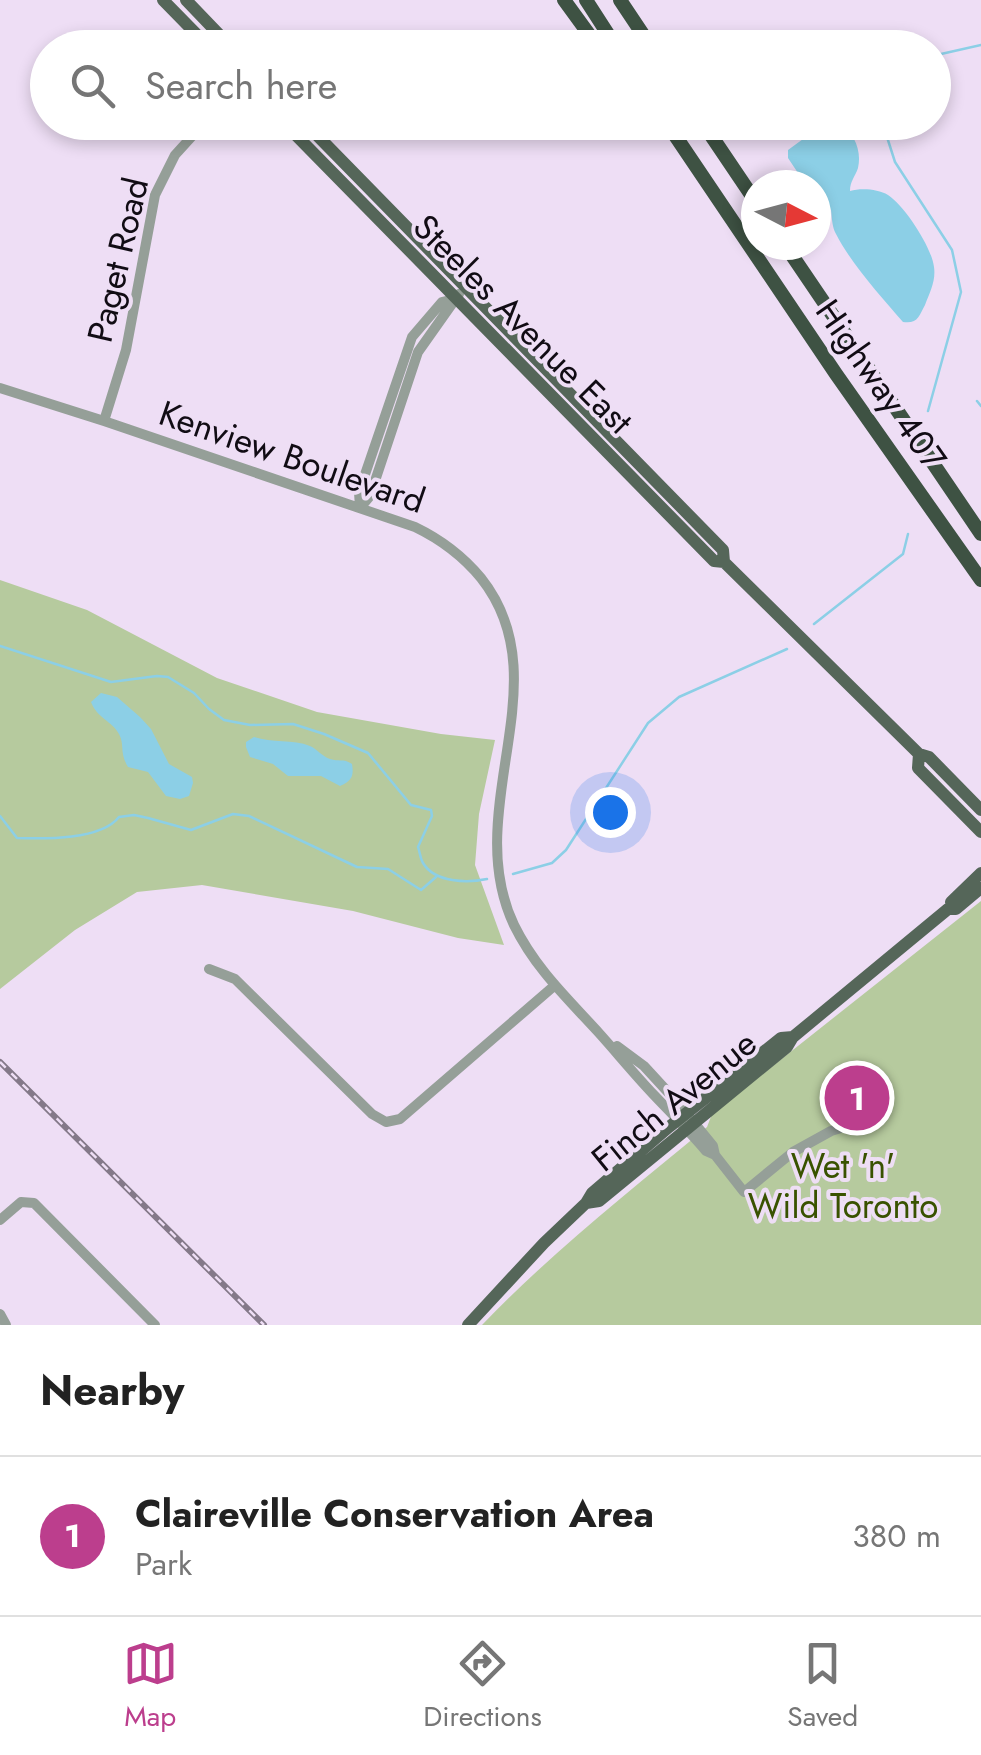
<!DOCTYPE html>
<html lang="en">
<head>
<meta charset="utf-8">
<style>
  :root { --surface:#fff; --page:#f2f2f2; --text:#222; --muted:#767676; --line:#e0e0e0; --accent:#bc3e8d }
  body { margin:0; font-family:Jost,sans-serif; background:var(--page); color:var(--text) }
  .compass { position:absolute; left:741px; top:170px; width:90px; height:90px; border-radius:50%; background:var(--surface); box-shadow:0 5px 15px #0003; rotate:96deg }
  .you { position:absolute; left:610px; top:812px; width:35px; height:35px; margin:-25px; border:8px solid #fff; border-radius:50%; background:#1a73e8; box-shadow:0 0 0 15px #1a73e833 }
  .badge { display:grid; place-items:center; width:65px; height:65px; border-radius:50%; background:var(--accent); color:#fff; font-size:32px; font-weight:700 }
  .pin { position:absolute; translate:-50% -50%; border:5px solid #fff; box-shadow:0 2px 10px #0006 }
  .list { margin:0; padding:0; list-style:none }
  h2 { display:flex; justify-content:space-between; align-items:center; height:130px; margin:0; padding:0 40px; font-size:42px }
  h2 small { font-size:32px; font-weight:400; color:var(--muted) }
  .list li { display:grid; grid-template-columns:65px 1fr auto; gap:30px; align-items:center; box-sizing:border-box; height:160px; padding:0 40px; border-top:2px solid var(--line) }
  .list b { display:block; font-size:38px; white-space:nowrap }
  .list p { margin:0; font-size:32px; white-space:nowrap; color:var(--muted) }
  .list em { font-size:32px; font-style:normal; color:var(--muted) }
  .icon { flex:none; width:55px; height:55px; fill:none; stroke:currentColor; stroke-width:2; stroke-linecap:round; stroke-linejoin:round }
  .map { position:relative; flex:none; width:981px; height:1325px; overflow:hidden }
  .search { position:absolute; background:var(--surface); box-shadow:0 5px 15px #0003; left:30px; right:30px; top:30px; height:110px; display:flex; align-items:center; gap:25px; box-sizing:border-box; padding:0 35px; border-radius:55px; color:var(--muted); font-size:38px }
  .sheet { height:290px; background:var(--surface) }
  nav { display:flex; justify-content:space-around; align-items:center; box-sizing:border-box; height:140px; border-top:2px solid var(--line); background:var(--surface); font-size:28px; color:var(--muted) }
  nav a { display:grid; justify-items:center; gap:5px }
  nav .on { color:var(--accent) }
  .map>svg:first-child { display:block }
</style>
</head>
<body>
<div class="map">
<svg width="981" height="1325" viewBox="0 0 981 1325">
  <rect width="100%" height="100%" fill="#eedef5"/>
  <!-- green -->
  <path fill="#b6ca9e" d="M0,580L87,610L217,678L317,712L441,734L495,740L479,814L475,865L504,945L458,938L353,911L202,885L137,892L75,930L0,989Z
    M981,901V1325H482C551,1253 630,1191 707,1127L712,1114Z"/>
  <!-- water -->
  <path fill="#8ccfe6" d="M825,123H841C854,134 862,150 858,168C855,177 850,181 850,191C861,188 878,189 888,195C905,206 932,248 934,267C936,281 930,292 925,305C919,316 918,324 903,322C882,298 850,262 836,234C832,227 832,218 831,210L816,201V185H806L788,158V150Z
    M101,693L117,697L140,717L151,729L169,764L192,777L193,783L189,796L180,799L166,796L148,772L128,767C119,752 125,745 119,734C112,721 97,718 91,702Z
    M254,737C272,743 293,739 310,746C317,749 323,757 330,759C339,762 343,758 352,764C354,776 352,781 340,786L321,776H288L273,764L250,757L246,747V742Z"/>
  <g fill="none" stroke-linecap="round" stroke-linejoin="round">
    <!-- stream -->
    <path stroke="#8ccfe6" stroke-width="2.5" d="M934,61L941,54L981,45
      M888,122L887,137L895,162L952,250L961,292L928,411
      M977,401L981,406
      M814,624L903,554L908,534
      M0,646L111,682L157,676L168,677L194,693L209,709L224,720L250,725L293,724L324,734L368,753L411,805L431,810L432,816L418,847C420,852 420,858 423,863C435,883 468,883 487,879
      M0,816L17,838C45,839 101,840 119,817L134,815L148,818L191,830L233,814L249,816L357,867L388,869L421,890L436,877
      M513,874L552,863L566,850L648,723L679,697L787,649"/>
    <!-- minor -->
    <path stroke="#959f98" stroke-width="10" d="M0,388L104,421L415,527C442,540 462,555 481,578C563,681 459,809 514,925C535,968 567,998 599,1033C617,1053 635,1075 654,1095C672,1114 690,1132 706,1151L715,1155
      M104,421L126,350L155,195L175,155L205,122
      M360,508L370,496L418,352L459,294
      M360,508L359,492L412,337L442,302L454,299
      M209,969L235,979L372,1114L386,1122L400,1119L554,986
      M617,1046L644,1066L678,1103L713,1146L715,1155L744,1192L793,1152L831,1131L881,1116
      M0,1220L21,1202L34,1203L155,1325
      M0,1314L6,1325"/>
    <!-- major -->
    <path stroke="#556659" stroke-width="12" d="M163,0L210,48
      M186,0L232,48
      M283,122L714,561L724,562L919,754L929,757L981,810
      M304,122L723,550L724,562
      M919,754L918,768L981,832
      M951,902L981,873
      M586,1203L599,1201L787,1047L793,1037L948,909H956L981,888
      M468,1325L544,1243L586,1203L592,1193L669,1127L781,1038L793,1037"/>
    <!-- highway -->
    <path stroke="#3e5243" stroke-width="14" d="M564,0L599,48
      M586,0L617,48
      M620,0L652,48
      M666,122L836,374L981,580
      M702,122L756,202
      M785,245L981,534"/>
    <!-- rail casing -->
    <g stroke="#847989" stroke-width="6">
      <path id="rail" d="M0,1062L264,1325"/>
    </g>
    <!-- rail -->
    <use href="#rail" stroke="#eedef5" stroke-width="2.5" stroke-dasharray="8" stroke-linecap="butt"/>
  </g>
  <g text-anchor="middle" stroke-width="8" stroke-linejoin="round" paint-order="stroke">
    <!-- street labels -->
    <g font-size="35" fill="#110c14" stroke="#eedef5">
      <text transform="translate(118 260) rotate(-77)" y="12">Paget Road</text>
      <text transform="translate(523 324) rotate(45)" y="12">Steeles Avenue East</text>
      <text transform="translate(881 385) rotate(55)" y="12">Highway 407</text>
      <text transform="translate(292 457) rotate(19)" y="12">Kenview Boulevard</text>
      <text transform="translate(674 1101) rotate(-39)" y="12">Finch Avenue</text>
    </g>
    <!-- park labels -->
    <g font-size="35" fill="#395200" stroke="#eedef5">
      <text x="843" y="1178">Wet 'n'<tspan x="843" dy="40">Wild Toronto</tspan></text>
    </g>
  </g>
</svg>
<svg class="compass" viewBox="-18 -18 36 36"><path d="M0-13l5 13h-10z" fill="#e53935"/><path d="M0 13l5-13h-10z" fill="#767676"/></svg>
<div class="you"></div>
<div class="pin badge" style="left:857px;top:1098px">1</div>
<div class="search"><svg class="icon" aria-label="search" viewBox="0 0 24 24"><circle cx="10" cy="10" r="6"/><path d="M15 15l6 6"/></svg>Search here</div>
</div>
<section class="sheet">
<h2>Nearby<small></small></h2>
<ul class="list">
<li><span class="badge">1</span><div><b>Claireville Conservation Area</b><p>Park</p></div><em>380 m</em></li>
</ul>
</section>
<nav>
<a class="on"><svg class="icon" aria-label="map" viewBox="0 0 24 24"><path d="M3 6l6-2 6 2 6-2v14l-6 2-6-2-6 2zM9 4v14M15 6v14"/></svg>Map</a>
<a><svg class="icon" aria-label="directions" viewBox="0 0 24 24"><path d="M12 3l9 9-9 9-9-9zM9 14v-3h6M13 9l2 2-2 2"/></svg>Directions</a>
<a><svg class="icon" aria-label="saved" viewBox="0 0 24 24"><path d="M7 4h10v16l-5-4-5 4z"/></svg>Saved</a>
</nav>
</body>
</html>
